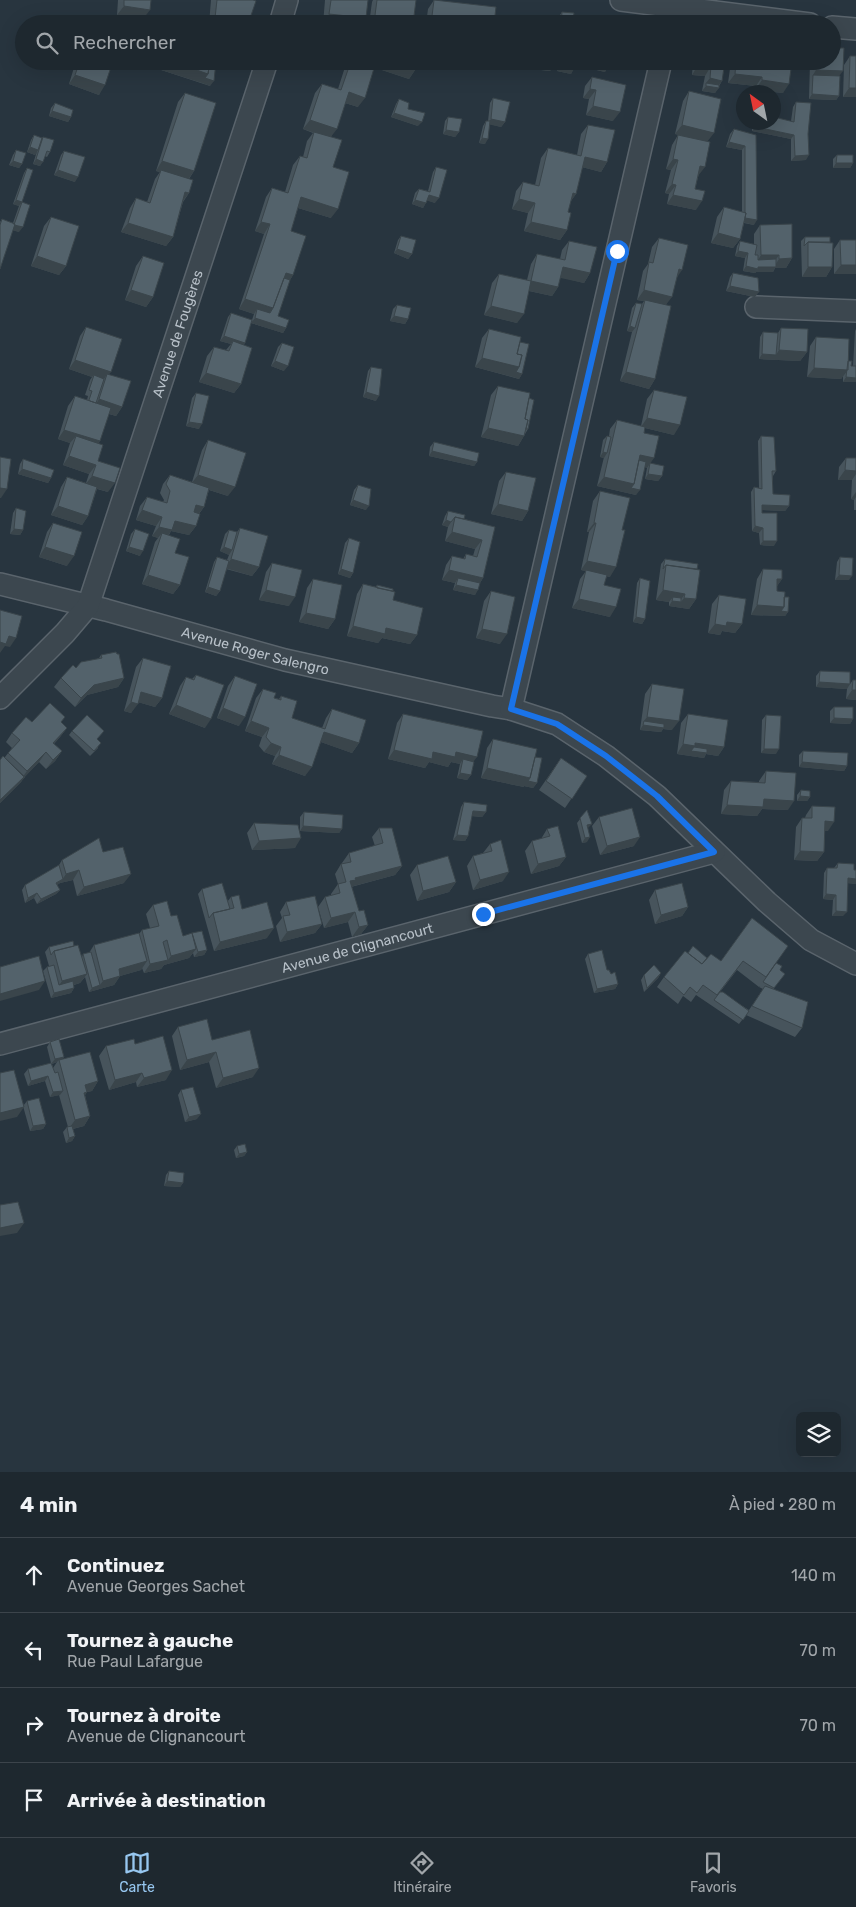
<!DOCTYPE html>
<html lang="fr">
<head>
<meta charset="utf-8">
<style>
  :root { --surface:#1e282f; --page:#263037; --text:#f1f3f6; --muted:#a1a6aa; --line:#3c444b; --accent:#97c7f0 }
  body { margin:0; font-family:Rubik,sans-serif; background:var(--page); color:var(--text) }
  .controls { position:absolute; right:15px; bottom:15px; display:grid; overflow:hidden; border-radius:8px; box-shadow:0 5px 20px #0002 }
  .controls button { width:45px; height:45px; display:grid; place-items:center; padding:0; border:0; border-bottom:1px solid var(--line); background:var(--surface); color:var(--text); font:25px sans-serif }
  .compass { position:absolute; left:736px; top:85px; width:45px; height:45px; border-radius:50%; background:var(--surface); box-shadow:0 5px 20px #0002; rotate:327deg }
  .stop { position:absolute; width:15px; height:15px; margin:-11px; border:4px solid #1a73e8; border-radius:50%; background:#fff }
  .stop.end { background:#1a73e8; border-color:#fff; box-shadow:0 1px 5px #0008 }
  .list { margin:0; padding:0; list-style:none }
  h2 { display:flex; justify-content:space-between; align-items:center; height:65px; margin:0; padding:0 20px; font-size:21px }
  h2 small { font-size:16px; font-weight:400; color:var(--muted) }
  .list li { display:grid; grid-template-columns:32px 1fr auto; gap:15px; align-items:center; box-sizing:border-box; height:75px; padding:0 20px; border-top:1px solid var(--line) }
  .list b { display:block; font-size:19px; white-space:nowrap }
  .list p { margin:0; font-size:16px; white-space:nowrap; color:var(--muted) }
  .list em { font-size:16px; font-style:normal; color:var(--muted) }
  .icon { flex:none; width:28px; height:28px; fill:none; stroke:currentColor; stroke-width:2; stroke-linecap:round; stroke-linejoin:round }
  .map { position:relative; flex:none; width:856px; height:1472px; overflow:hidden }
  .search { position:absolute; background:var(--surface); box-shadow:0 5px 20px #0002; left:15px; right:15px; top:15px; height:55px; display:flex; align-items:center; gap:12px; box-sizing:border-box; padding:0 18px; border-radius:28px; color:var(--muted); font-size:19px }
  .sheet { height:365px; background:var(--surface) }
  nav { display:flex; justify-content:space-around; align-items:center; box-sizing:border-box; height:70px; border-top:1px solid var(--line); background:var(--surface); font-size:14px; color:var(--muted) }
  nav a { display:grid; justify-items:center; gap:2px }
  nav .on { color:var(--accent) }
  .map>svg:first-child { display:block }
</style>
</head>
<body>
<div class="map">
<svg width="856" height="1472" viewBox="0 0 856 1472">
  <rect width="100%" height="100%" fill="#28353f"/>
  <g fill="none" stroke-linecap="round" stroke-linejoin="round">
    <!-- street casing -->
    <g stroke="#5a646c" stroke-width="24">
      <g id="street">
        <path d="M621,0L810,24"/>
        <path d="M280,24L287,0"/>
        <path d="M832,27L856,29"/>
        <path d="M756,307L856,311"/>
        <path id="s1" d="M0,584L106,610L285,660L492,706L511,709L557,724L606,756L657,796L767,902L811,940L856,964"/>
        <path id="s2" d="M0,698L65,633L88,606L267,61"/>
        <path d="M511,709L661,61"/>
        <path id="s3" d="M0,1044L714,852"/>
      </g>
    </g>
    <!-- street -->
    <use href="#street" stroke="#3c474f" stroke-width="21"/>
  </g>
  <!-- wall -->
  <path fill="#47545c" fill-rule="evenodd" d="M118,0H151L143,19L117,15Z
    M211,0H253L248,24H209Z
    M325,0H368L323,24Z
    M373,0H416L413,24H369L372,2Z
    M434,0L494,24H426L428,9Z
    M562,12L572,24H556V21Z
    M168,16L190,24H164L165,21Z
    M599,16L644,24H593Z
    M850,56H856V97H843L844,65Z
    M76,61H113L99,95L69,84Z
    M157,61H216L210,86L155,68Z
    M349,61H363L358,107L345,103L331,137L333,167L331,218L298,208L291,231L293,275L290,280L278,316L286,328L283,333L251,323L244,345L241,384L234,393L199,382L207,356L214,347L226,350L231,344L220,341L228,317L231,313L252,320L254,314L239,309L264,234L255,231L266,197L272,188L285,192L293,165L300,156L303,157L307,141L313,133L303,129L315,93L322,84L338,89L345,67Z
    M383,61H416L415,70L409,79L382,70Z
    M536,61H556L550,71L541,70V62Z
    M560,61H609L605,72L575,65L571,74L557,71Z
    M693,61H725L722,81L715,93L702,91L705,76L692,75Z
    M731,61H792L783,93L755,90L756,86L728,83Z
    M810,61H832L839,96L836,100L809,99Z
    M592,77L613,121L586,115L589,99L583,98L585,86Z
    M689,91L707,142L695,189L696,210L667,204L669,194L665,193L671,170L666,169L672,145L678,135L684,136L675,134L683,101Z
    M185,93L194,171L189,179V193L183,202L173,237L166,246L121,232L130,208L136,198L147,202L155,179L160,172L156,171L178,102Z
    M493,98L505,122L501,127L490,124L485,144L479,143L483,126L486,121H488L490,103Z
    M399,99L408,109L418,126L391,117L396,104Z
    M796,102L806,160L791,161V139L752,131V122H774L791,121L793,107Z
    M55,103L71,117L68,122L49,116L51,108Z
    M448,117L459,132L455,137L443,134L445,121Z
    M588,125L607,162L601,172L582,167L576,194L570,202L568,212L567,230L560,240L524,231L528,213L512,209L516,191L523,182L535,185L541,158L548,148L577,155L581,134Z
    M734,129L756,135L754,225L744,223L740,239L733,248L711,243L717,217L724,207L742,212V150L726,147L730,134Z
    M34,135L41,141L43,137L50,152L47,157L45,156L40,166L33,164L37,151L35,155L27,152L31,140Z
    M16,150L22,164L19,168L9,165L13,155Z
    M64,151L75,182L54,175L61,155Z
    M837,155L853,163L850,168H833V159Z
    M436,167L435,203L427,200L423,208L412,204L415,193L419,189L428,191L433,172Z
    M27,168L22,202L19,232L13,230L0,269V222L2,219L13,223L19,206L13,204L24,173Z
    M51,217L66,266L59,275L31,266L44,226Z
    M760,225L792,258L786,268H775L773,272H756L755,273L743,271L745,258L735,256L737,246L740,241L754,245V234Z
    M401,236L412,254L408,259L394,253L398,240Z
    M805,237L830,242L832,267L826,277H802L801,241Z
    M659,238L676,278L666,305L655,379L649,389L620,381L632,332L627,331L632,308L636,303L642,304L644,301L637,300L643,271L648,264L652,247Z
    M840,240H856V274H834V249Z
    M569,241L590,273L584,283L560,277L558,287L552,296L529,291L517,323L484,315L492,283L499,274L527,280L531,264L537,254L560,259L562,250Z
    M143,256L153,297L146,307L125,300L136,266Z
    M733,273L755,297L726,291L730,277Z
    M397,305L408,319L405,324L390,321L393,309Z
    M86,327L109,375L122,407L116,416L109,414L99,443L98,461L108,492L97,489L88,516L82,525L51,515L61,487L67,477L86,483L89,474L63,465L70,443L58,439L68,406L75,396L87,400L88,396L85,395L90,380L92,377L69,369L80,336Z
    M781,328L807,352L800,361L759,359L760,337L763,332L778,333Z
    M489,329L520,342L522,374L519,379L475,367L482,338Z
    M856,329V381L855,382H843V376L841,379L807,377L810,346L816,337L848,361L851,366H853L855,331Z
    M282,343L284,371L271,366L278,347Z
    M371,367L376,401L363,397L368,371Z
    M498,386L529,398L528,429L518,446L481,437L491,395Z
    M654,390L674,435L645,428L644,433L650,463L662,476L658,481L645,479L647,468L645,467L636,495L597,486L604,457V458L600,457L603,440L607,436H609L610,429L617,420L641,426L647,399Z
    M196,393L199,429L186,426L192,398Z
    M761,436L776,471L773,476V494L789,506L785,511L762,510V513L774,546L760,545L759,533L752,531L751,492L754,487L759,488L758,441Z
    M208,440L228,496L209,490L204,507L199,514L196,526L189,535L171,531L169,535L175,553L180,585L173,594L142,584L155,542L158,538L152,536L156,526L136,520L140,506L147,497L163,502L164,500L160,493L163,484L170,475L192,482L202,450Z
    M434,442L477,462L474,466L429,456L430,447Z
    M846,458H856V510H854V500L851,499L852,480H838L839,467Z
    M23,459L51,478L48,483L18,474L20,464Z
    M506,472L528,511L522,521L491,514L499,481Z
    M358,485L366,510L350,505L354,490Z
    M600,491L610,577L606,576L604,585L610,617L572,608L580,579L586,571L581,570L589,532H587L593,501Z
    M16,508L23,530L20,535L10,534L13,513Z
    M448,511L464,519L495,527L483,578L480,583L475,595L453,590L455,583L442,580L446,565L452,556L463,559L466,554L473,556L475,549L445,541L448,527L442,525L445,516Z
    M53,523L67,566L39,557L47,532Z
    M240,528L259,567L252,576L226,569L220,591L216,596L205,592L214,562L217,557L227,560L229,555L220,551L225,534L229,530L237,532Z
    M135,529L140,556L126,551L131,534Z
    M349,538L353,573L350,578L338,574L345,543Z
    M840,557L849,580H835L837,562Z
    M665,559L696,599L689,609L669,606V602L656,600L661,564Z
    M272,563L289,606L259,600L266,572Z
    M763,569L782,579L777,586V591L784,597L788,612L785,616L751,615L757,579Z
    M640,578L645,619L642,624L633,622L637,583Z
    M313,579L335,619L328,629L299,622L307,588Z
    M363,584L376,587L377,585L393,600L417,635L410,644L382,638L378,643L347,636L357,594Z
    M491,591L500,644L476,638L484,601Z
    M719,595L742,624L735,633L722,631L720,635L708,633L712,604Z
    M101,655L124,678L118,687L87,695L75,707L54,687L61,678L76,668L99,658Z
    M143,658L162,698L155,707L138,702L131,713L124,711L136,667Z
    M820,671L850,684L853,680H856V700L846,699L847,689L816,687V676Z
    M196,675L205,728L169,714L180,686L186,677L192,679Z
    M235,676L239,726L217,718L228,686Z
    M652,684L672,730L663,729L661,732L640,730L645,694Z
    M263,689L274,698L279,699L281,696L292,718L322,728L326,718L332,709L359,743L352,753L321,742L305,776L272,764L275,756L264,752L259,746L262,737L245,731L256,698Z
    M834,707L853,719L850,724L830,723V711Z
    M403,714L474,762L471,775L467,780L457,778L460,764L451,762L448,767L429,762L425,768L388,759L397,723Z
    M688,714L724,747L718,756L706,754L704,758L677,754L681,723Z
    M766,715L776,754L761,753L762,720Z
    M32,722L62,723L67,728L60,737L54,744L62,751L55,761L46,769L39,762L24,777L21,782L0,803V760L5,757L12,748L6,742L12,733Z
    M72,731H104L97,739L98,748L90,756L69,735Z
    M493,739L535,757L537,783L533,788L524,786V787L481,778L487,748Z
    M803,751L847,766L844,771L799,767V755Z
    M561,758L587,776L565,808L539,790Z
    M766,771L788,810L762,809L757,816L721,814L724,790L731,781L759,782V781Z
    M801,790L810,797L807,801H797V795Z
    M464,802L486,812L482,817L472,816L468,836L465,841L453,840L461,807Z
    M812,806L828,831H825L824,852L817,861L794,860L796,827L802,818H805L806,815Z
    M587,810L588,828V829L587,842L582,843L577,823Z
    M304,812L342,829L339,833L300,831L295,848L252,850L247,833L254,823L300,831V817Z
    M599,817L634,846L600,855L592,826Z
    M379,828L402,866L395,875L351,887L359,911L368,925L361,934L352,937L348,922L324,928L318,907L325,897L331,895V894L338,884L335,874L341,864H342V863L349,853L375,846L372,837Z
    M547,829L566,857L559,866L531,874L525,851L532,841L541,839Z
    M490,844L503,881L473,890L467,866L473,856L483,853Z
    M103,852L124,883L77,896L73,880L60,883L57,885L60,890L56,894L37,904L34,898L25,903L22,890L25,885L59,865L62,860Z
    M838,863L854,870L856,884L848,883L843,916H832L833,900L823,899L824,873L827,868H834Z
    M417,865L456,882L449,892L417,901L410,875Z
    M202,889L227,902L231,897L242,909L267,938L214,951L198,894Z
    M655,890L688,907L682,916L655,924L649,900Z
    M286,902L322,924L315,933L280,942L276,926L282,918L280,912Z
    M153,905L171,916L183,936L207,950L204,955L194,957L193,953L189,958L164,965L161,969L144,973L142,968L141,970L120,976L114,985L89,992L85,977L80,983L74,985V988L71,993L51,998L43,971L47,967L49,966L45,952L49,947L74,946L82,957L83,954L89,953L94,945L139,934L142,930L150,928L146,914Z
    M752,918L780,970L774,989L802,1028L795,1037L746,1015L739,1024L696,995L691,1002L683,996L678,1004L657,987L664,977L707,958L721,961ZM737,970L759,987L760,986L759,987L763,989L749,1010L720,992Z
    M588,954L611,974L618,984L615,989L594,993L585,959Z
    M661,973L658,978L644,992L641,980L644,975Z
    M178,1027L212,1040L253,1077L216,1088L209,1062L180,1070L172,1036Z
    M50,1042L64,1057L62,1059L98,1081L92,1091L87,1092L85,1095L90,1116L84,1126L73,1129L75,1136L72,1141L66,1143L63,1132L67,1127H68L59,1095L50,1097L45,1081L28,1086L24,1074L28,1069L51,1063L47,1047ZM57,1062L53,1068L52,1064Z
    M135,1044L166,1080L137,1087L136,1082L109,1090L99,1056L106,1046Z
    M181,1090L197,1119L185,1122L178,1095Z
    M27,1101L46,1124L43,1129L30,1131L23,1106Z
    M237,1146L247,1152L244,1156L236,1158L234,1150Z
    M169,1171L183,1183L180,1187L164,1186L166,1175Z"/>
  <!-- shaded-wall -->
  <path fill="#3a454b" d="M124,6L150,10L143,19L117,15Z
    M329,14L366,18L362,24H323Z
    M215,18L232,24H211Z
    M160,61H171L208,74L202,83L155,68Z
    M388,61L415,70L409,79L382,70Z
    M496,61H508L505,65L494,64Z
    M547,61L556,62L550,71L541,70Z
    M562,61H605L608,67L605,72Z
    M698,65L711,66L705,76L692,75Z
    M560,66L574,69L571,74L557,71Z
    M816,70L843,71L836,80L813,75Z
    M735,74L762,77L756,86L728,83Z
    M75,75L105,85L99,95L69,84Z
    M205,78L214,81L210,86L202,83Z
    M710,78L722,81L717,88H719L715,93L702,91L706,86V83Z
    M762,80L789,84L783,93L755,90Z
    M849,88H856V97H843Z
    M590,89L596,90L589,99L583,98Z
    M349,92L365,98L358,107L342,102Z
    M812,94L839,96L836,100L809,99Z
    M593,106L620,112L613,121L586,115Z
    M52,111L71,117L68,122L49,116Z
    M394,113L422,122L418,126L391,117Z
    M491,119L505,122L501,127L487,124Z
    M310,120L337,129L330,138L303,129Z
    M682,125L714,133L707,142L675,134Z
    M756,127L794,135L791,139L752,131Z
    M446,130L459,132L455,137L443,134Z
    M482,138L488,139L485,144L479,143Z
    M729,142L745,146L742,150L726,147Z
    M30,147L38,150L35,155L27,152Z
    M809,155L806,160L791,161L795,156Z
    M585,157L607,162L601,172L578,166Z
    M36,159L43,162L40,166L33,164Z
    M673,159L678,160L671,170L666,169Z
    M13,161L22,164L19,168L9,165Z
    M162,161L194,171L187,181L161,170L160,172L156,171Z
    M836,163H853L850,168H833Z
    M700,166L705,167L698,176L693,175Z
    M58,170L78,177L75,182L54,175Z
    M672,184L676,185L669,194L665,193Z
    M185,192L189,193L182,202Z
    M573,193L576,194L569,204Z
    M429,195L439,198L435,203L425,200Z
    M673,195L702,201L696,210L667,204Z
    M301,197L338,209L331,218L295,207Z
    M519,199L535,203L528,213L512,209Z
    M16,200L22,202L19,206L13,204Z
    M415,200L426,203L423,208L412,204Z
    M745,218L757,220L754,225L742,222Z
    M261,222L270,224L264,234L255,231Z
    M531,222L567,230L560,240L524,231Z
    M128,223L173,237L166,246L121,232Z
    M14,225L23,227L19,232L11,230Z
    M718,233L740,239L733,248L711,243Z
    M397,249L412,254L408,259L394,253Z
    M738,251L748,253L745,258L735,256Z
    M761,255H779L773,264L755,265Z
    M37,256L66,266L59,275L31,266Z
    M792,258L786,268H775L773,272H756L755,273L743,271L746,266L758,267H774L779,259Z
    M841,265H856V274H834Z
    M563,267L590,273L584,283L556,277Z
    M808,267H832L826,277H802Z
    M679,269L682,270L676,279Z
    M286,273L293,275L287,285L281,283Z
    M531,281L558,287L552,296L525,290Z
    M730,286L759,292L755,297L726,291Z
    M131,290L153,297L146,307L125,300Z
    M644,290L672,297L665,306L645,300L644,301L637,300Z
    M245,299L273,308L266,318L257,309L254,314L239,309Z
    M491,306L524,314L517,323L484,315Z
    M394,316L408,319L405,324L390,321Z
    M255,318L286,328L283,333L251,323Z
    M630,326L635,328L632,332L627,331Z
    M224,336L245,343L242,348L233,341L231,344L220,341Z
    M779,350L807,352L800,361L759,359L762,354L776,355Z
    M482,358L519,367L513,377L475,367Z
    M75,360L111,372L105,380L107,374L103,381L94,375L92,377L69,369Z
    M275,361L288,366L284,371L271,366Z
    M814,368L848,370L841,379L807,377Z
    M516,372L522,374L519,379L513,377Z
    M626,372L655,379L649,389L620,381Z
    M206,373L241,384L234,393L199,382Z
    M846,377L856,378V381L855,382H843Z
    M366,392L379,396L376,401L363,397Z
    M99,399L122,407L116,416L87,407L96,404Z
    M647,418L680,425L674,435L641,427Z
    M189,422L202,424L199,429L186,426Z
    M488,428L524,436L518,446L481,437Z
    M64,430L100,441L93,451L76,436L70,443L58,439Z
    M432,451L477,462L474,466L429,456Z
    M603,452L607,453L604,458L600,457Z
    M640,455L654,458L647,468L636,465Z
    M69,456L96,465L89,474L63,465Z
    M22,469L51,478L48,483L18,474Z
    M845,470L856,471V474L852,480H838Z
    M648,474L662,476L658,481L645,479Z
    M198,475L235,487L228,496L191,484Z
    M92,476L115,483L108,492L85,485Z
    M604,477L634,484L640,490L636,495L597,486Z
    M0,488L7,489L1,498H0Z
    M856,492V497L854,500L851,499Z
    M353,500L369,506L366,510L350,505Z
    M498,504L528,511L522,521L491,514Z
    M196,505L204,507L197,516L190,514Z
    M762,505L789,506L785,511L759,510Z
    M58,506L88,516L82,525L51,515Z
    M142,510L162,517L156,526L136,520Z
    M446,520L451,522L448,527L442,525Z
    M175,521L196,526L189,535L171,531L165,540L162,533L158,538L152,536L159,527Z
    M594,523H596L589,532H587Z
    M755,526L763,528L759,533L752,531Z
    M14,529L23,530L20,535L10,534Z
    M452,532L482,540L475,549L445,541Z
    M763,541H777L774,546L760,545Z
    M45,547L74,556L67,566L39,557Z
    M129,547L143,551L140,556L126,551Z
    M224,547L232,550L229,555L220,551Z
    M231,559L259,567L252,576L225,568Z
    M587,561L616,567L610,577L581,570Z
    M341,569L353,573L350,578L338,574Z
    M449,570L483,578L477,588L458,578L455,583L442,580Z
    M148,575L180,585L173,594L142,584Z
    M839,575L852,576L849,580H835Z
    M777,579H782L775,589Z
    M456,585L478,590L475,595L453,590Z
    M208,587L220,591L216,596L205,592Z
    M266,590L295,597L289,606L259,600Z
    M663,590L685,594L679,602H681L684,598L696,599L689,609L669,606L672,601L673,597L669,602L656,600Z
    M579,599L616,607L610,617L572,608Z
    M757,605L784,607L788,612L785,616L751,615Z
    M306,613L335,619L328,629L299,622Z
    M636,617L645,619L642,624L633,622Z
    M727,622L742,624L735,633L722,631L720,635L708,633L715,624Z
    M353,626L386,628L417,635L410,644L382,638L378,643L347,636Z
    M482,629L507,634L500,644L476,638Z
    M9,636L16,638L10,647L5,646L0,653V642Z
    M124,678L118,687L87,695L75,707L81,698L94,685Z
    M819,682L850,684L847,689L816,687Z
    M852,690H856V700L846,699Z
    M141,692L162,698L155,707L134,701Z
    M131,702L138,704L131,713L124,711Z
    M176,705L211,719L205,728L169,714Z
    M223,708L245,717L239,726L217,718Z
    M647,717L679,721L672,730L663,729L661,732L640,730L643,725L644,721Z
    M834,718L853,719L850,724L830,723Z
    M251,721L269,728L262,737L245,731Z
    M67,728L60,737L46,752L53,743Z
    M324,732L359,743L352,753L318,741Z
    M271,743L281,747L275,756L264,752Z
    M695,743L724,747L718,756L706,754L704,758L677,754L683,744Z
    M764,749H779L776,754L761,753Z
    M394,750L433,752H456L477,757L470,766L463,759L460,764L451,762L448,767L429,762L425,768L388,759Z
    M62,751L55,761L46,769L53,760Z
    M46,752L39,762L23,779L25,777L21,782L0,803V800L22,778L27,771Z
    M279,755L312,767L305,776L272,764Z
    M802,762L847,766L844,771L799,767Z
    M487,768L530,778L537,783L533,788L524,786V787L481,778Z
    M460,773L471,775L467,780L457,778Z
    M800,796L810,797L807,801H797Z
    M764,799L794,801L788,810L762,809L757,816L721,814L727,805Z
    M473,811L486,812L482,817L470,816Z
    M825,821L834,822L828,831H819Z
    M592,824L588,828L583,830L587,825Z
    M303,826L342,829L339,833L300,831Z
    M457,835L468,836L465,841L453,840Z
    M590,837L587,842L582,843L585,838Z
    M640,837L634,846L600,855L607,846Z
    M301,838L295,848L252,850L259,841Z
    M800,851L824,852L817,861L794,860Z
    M566,857L559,866L531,874L538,864Z
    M402,866L395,875L350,887V881L355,878Z
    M79,870L73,880L60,883L53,888L56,883L62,880L66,874Z
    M509,872L503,881L473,890L480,880Z
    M131,874L124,883L77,896L84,887Z
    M848,878L856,879V884L845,883Z
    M456,882L449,892L417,901L423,891Z
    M60,890L56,894L37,904L41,899Z
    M37,893L34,898L25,903L28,898Z
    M826,894L836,895L833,900L823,899Z
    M688,907L682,916L655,924L661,915Z
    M836,911L847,912L843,916H832Z
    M355,912L348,922L324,928L331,918Z
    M322,924L315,933L280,942L287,932Z
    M368,925L361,934L352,937L359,927Z
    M274,928L267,938L214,951L220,942Z
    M196,949L189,958L164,965L161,969L144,973L150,964L168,960L171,956Z
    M207,950L204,955L194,957L198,952Z
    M147,961L141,970L120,976L114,985L89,992L92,988L100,985L103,981L119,969Z
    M661,973L658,978L644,992L647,988Z
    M87,974L80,983L56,990L62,981Z
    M45,981L39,990L0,1001V994Z
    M618,984L615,989L594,993L597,989Z
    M74,988L71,993L51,998L54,993Z
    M216,1052L209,1062L180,1070L187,1060Z
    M64,1057L60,1062L59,1060L57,1062L51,1064L55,1059Z
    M259,1068L253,1077L216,1088L223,1078Z
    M172,1070L166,1080L137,1087L144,1078Z
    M142,1073L136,1082L109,1090L115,1080Z
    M48,1076L45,1081L28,1086L31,1081Z
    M98,1081L92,1091L87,1092L81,1101L85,1085Z
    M63,1091L60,1095L50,1097L53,1092Z
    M24,1107L17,1117L0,1121V1113Z
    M201,1114L197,1119L185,1122L189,1117Z
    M90,1116L84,1126L68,1130L75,1120Z
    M46,1124L43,1129L30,1131L33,1126Z
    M75,1136L72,1141L66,1143L69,1138Z
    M247,1152L244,1156L236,1158L239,1154Z
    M167,1181L183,1183L180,1187L164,1186Z
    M24,1223L17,1233L0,1236V1228Z"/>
  <!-- building -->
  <path fill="#53626b" stroke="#3a454b" d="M124,0H151L150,10L124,6Z
    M217,0H253L256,1L248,24H232L215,18Z
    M331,0H368L366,18L329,14Z
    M377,0H416L413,24L374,23Z
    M434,0L496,7L494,24H431Z
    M562,12L574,13L572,24H561Z
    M168,16L191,20L190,24H167Z
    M525,16L540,18V20L552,21V24H505V19L515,20V17L525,18Z
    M599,16L645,22L644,24H598Z
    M832,48H844L843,71L816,70V61H832Z
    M850,56H856V88H849Z
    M80,61H113L105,85L75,75Z
    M171,61H210L208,74L191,68Z
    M210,61H216L214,81L205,78L208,74Z
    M351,61H363L375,65L365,98L349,92L337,129L310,120L322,84L341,90Z
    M389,61H416L415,70Z
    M562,61H576L574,69L560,66Z
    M605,61H609L608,67L602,66Z
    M699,61H725L722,81L710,78L711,66L698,65Z
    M736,61H792L789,84L762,80V77L735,74Z
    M813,75L840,76L839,96L812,94Z
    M592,77L626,85L620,112L593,106L596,90L590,89Z
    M706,83L719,85V88L706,86Z
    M689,91L721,99L714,133L682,125Z
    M185,93L216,103L194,171L162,161Z
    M493,98L510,102L505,122L491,119Z
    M399,99L409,103L408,109L425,113L422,122L394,113Z
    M796,102L811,103L808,134L809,155L795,156L794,135L756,127V122H774V117L794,122Z
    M55,103L73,110L71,117L52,111Z
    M448,117L462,119L459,132L446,130Z
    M486,121H490L488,139L482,138Z
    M588,125L615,130L607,162L585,157L576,194L573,193L568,212L571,213L567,230L531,222L535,203L519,199L523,182L539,186L548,148L581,156Z
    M734,129L756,135L757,220L745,218L746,213L745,212V146L729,142Z
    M314,132L342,140L333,167L349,172L338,209L301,197L291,231L306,236L293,275L286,273L273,308L245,299L270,224L261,222L272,188L288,193L300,156L307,158Z
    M34,135L42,138L38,150L30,147Z
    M678,135L710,142L705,167L700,166L695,189L705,191L702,201L673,195L676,185L672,184L678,160L673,159Z
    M43,137L54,140L50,152L47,151L43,162L36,159Z
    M16,150L26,153L22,164L13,161Z
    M64,151L85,157L78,177L58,170Z
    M837,155H853V163H836Z
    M436,167L447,170L439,198L429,195L426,203L415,200L419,189L430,192Z
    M27,168L33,170L22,202L16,200Z
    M161,170L193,180L189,193L185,192L173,237L128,223L136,198L150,203Z
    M22,202L30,205L23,227L14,225Z
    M724,207L746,213L740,239L718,233Z
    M51,217L79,226L66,266L37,256Z
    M2,219L15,224L0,269V225Z
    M792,224V258L779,259V255H761L760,225Z
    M401,236L416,240L412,254L397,249Z
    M805,237H830V242H808L804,246Z
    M659,238L688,245L682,270L679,269L672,297L644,290L649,262L653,263Z
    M840,240H856V265H841Z
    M569,241L597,247L590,273L563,267L558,287L531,281L537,254L565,260Z
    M740,241L757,245L755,255H758V260L776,259V267H758V269L746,266L748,253L738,251Z
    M808,242L833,243L832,267H808Z
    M143,256L164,263L153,297L131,290Z
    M733,273L758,278L759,292L730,286Z
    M499,274L531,281L524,314L491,306Z
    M284,278L290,280L278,316L289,320L286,328L255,318L257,309L270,313L273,308Z
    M645,300L671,306L655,379L626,372Z
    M636,303L642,304L635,328L630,326Z
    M397,305L411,308L408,319L394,316Z
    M231,313L252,320L245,343L224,336Z
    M86,327L122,339L111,372L75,360Z
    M781,328L808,329L807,352L779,350Z
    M489,329L521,337L517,354L522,355L519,367L482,358Z
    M763,332L778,333L776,355L762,354Z
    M816,337L849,339L848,370L814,368Z
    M233,341L252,348L241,384L206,373L214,347L229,351Z
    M520,342L529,344L522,374L516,372L519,367L522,355L517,354Z
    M282,343L294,347L288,366L275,361Z
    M848,361H852L851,366H856V378L846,377Z
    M371,367L382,369L379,396L366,392Z
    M107,374L131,381L122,407L99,399Z
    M94,375L104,379L96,403L90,401L89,400L92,391L89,390Z
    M498,386L530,393L525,419L528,420L524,436L488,428Z
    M654,390L687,397L680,425L647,418Z
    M196,393L209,396L202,424L189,422Z
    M75,396L111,408L100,441L64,430Z
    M529,398L534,400L528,429H526L528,420L525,419Z
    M617,420L645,427L644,433L659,436L654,458L640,455L634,484L604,477Z
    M76,436L103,445L98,461L120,468L115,483L92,476L96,465L69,456Z
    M607,436L611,437L607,453L603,452Z
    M761,436L774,437L776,471H772L773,494L790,495L789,506L762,505V513H777V541H763V528L755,526L754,487L762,489Z
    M208,440L246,453L235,487L198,475Z
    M434,442L479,453L477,462L432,451Z
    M0,457L11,459L7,489L0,488Z
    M846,458H856V471L845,470Z
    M23,459L54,470L51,478L22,469Z
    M639,460L646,462L640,490L631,488L634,484Z
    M650,463L664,466L662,476L648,474Z
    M506,472L536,478L528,511L498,504Z
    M170,475L209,488L204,507L196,505L194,512L200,514L196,526L175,521L172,530L159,527L162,517L142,510L147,497L167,503L170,491L166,484Z
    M67,477L97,487L88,516L58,506Z
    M358,485L371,489L369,506L353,500Z
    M600,491L630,498L622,530H625L616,567L587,561L596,523H594Z
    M16,508L26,511L23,530L14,529Z
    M448,511L465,515L464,519L455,517L451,522L446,520Z
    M455,517L495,527L483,578L449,570L452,556L465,559L466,554L477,557L482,540L452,532Z
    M53,523L82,532L74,556L45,547Z
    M240,528L268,536L259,567L231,559Z
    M135,529L149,534L143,551L129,547Z
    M229,530L237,532L232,550L224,547Z
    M162,533L180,539L175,553L189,557L180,585L148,575Z
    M349,538L360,542L353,573L341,569Z
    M217,557L229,561L220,591L208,587Z
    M840,557L853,558L852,576L839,575Z
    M665,559L698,564L697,569L666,565L663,569Z
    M272,563L302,570L295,597L266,590Z
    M666,565L700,570L696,599L684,598L685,594L663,590Z
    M763,569L782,570V579H777V591L785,592L784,607L757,605Z
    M586,570L607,575L604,585L621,589L616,607L579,599Z
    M458,578L480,583L478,590L456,585Z
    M640,578L650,581L645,619L636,617Z
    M313,579L342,585L335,619L306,613Z
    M363,584L395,592L393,600L423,608L417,635L386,628L385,634L353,626Z
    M377,585L393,589V591L377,588Z
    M491,591L515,597L507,634L482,629Z
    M719,595L746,599L742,624L727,622L726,626L715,624Z
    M673,597L681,598V602L672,601Z
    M784,597H789L788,612L781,611L784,607Z
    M0,610L22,616L16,638L9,636L6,644L0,642Z
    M116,652L117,654H119L124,678L94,685L81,698L61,678L73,665L76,668L81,662L102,658L101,655Z
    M143,658L171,666L162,698L141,692L138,704L131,702Z
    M820,671L850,672V684L819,682Z
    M196,675L224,685L211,719L176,705L186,677L194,680Z
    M235,676L257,684L245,717L223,708Z
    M853,680H856V690H852Z
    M652,684L684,689L679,721L647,717Z
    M263,689L276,693L274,698L281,700V696L297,701L292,718L325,729L332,709L366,720L359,743L324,732L312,767L279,755L281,747L271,743L266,737L269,728L251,721Z
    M50,703L65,717L61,722L67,728L53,743L62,751L53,760L46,752L27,771L8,753L20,740L12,733L26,717L32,722Z
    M834,707H853V719L834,718Z
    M403,714L483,731L477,757L456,752L455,757L433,752L432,759L394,750Z
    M688,714L728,720L724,747L695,743V746L683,744Z
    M87,715L104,731L97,739L101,743L94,751L72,731Z
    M766,715L781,716L779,749H764Z
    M644,721L664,724V728L643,725Z
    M493,739L537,749L530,778L487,768Z
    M694,747L707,749V753L691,751Z
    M803,751L848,753L847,766L802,762Z
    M3,756L24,777L0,800V760Z
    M4,757L25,777L21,781L24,777Z
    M535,757L542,758L537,783L528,781L530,778Z
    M561,758L587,776L572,799L546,781Z
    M463,759L474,762L471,775L460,773Z
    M766,771L796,773L794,801L764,799L763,807L727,805L731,781L765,783Z
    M801,790L810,791V797L800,796Z
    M464,802L487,805L486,812L473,811L468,836L457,835Z
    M812,806L835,807L834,822L825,821L824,852L800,851L802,818H812Z
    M632,808L640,837L607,846L599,817Z
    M587,810L592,824L587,825L590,837L585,838L580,818Z
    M304,812L343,815L342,829L303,826Z
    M254,823L298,825L301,838L259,841Z
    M558,826L566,857L538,864L532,841L550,836L547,829Z
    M379,828H392L402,866L355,878L356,880L350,881L359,911L364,910L368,925L359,927L355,912L331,918L325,897L340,893L338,884L346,882L341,864L351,862L349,853L383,843Z
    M99,838L103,852L123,847L131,874L84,887L79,870L66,874L62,860Z
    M501,840L509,872L480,880L473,856L492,851L490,844Z
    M448,856L456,882L423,891L417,865Z
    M838,863L854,864V870H856V879L848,878L847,912L836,911V895L826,894L827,868H837Z
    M59,865L63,879L56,883L60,890L41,899L37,893L28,898L25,885Z
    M222,883L230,909L213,913L209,918L202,889Z
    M682,883L688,907L661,915L655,890Z
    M239,895L242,909L267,902L274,928L220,942L213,913L234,908L231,897Z
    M315,896L322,924L287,932L283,916L290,915L286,902Z
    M167,901L171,916L177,915L183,936L192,933L196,949L171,956L167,940L163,942L168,960L150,964L142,930L159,926L153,905Z
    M752,918L788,946L766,977L743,961L717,995L703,985L697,993L690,987L684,995L664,977L685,951L702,964L711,954L721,961Z
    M202,931L207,950L198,952L192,933Z
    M139,933L147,961L119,969L120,976L103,981L94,945Z
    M73,941L74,946L54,951L51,955L49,947Z
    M78,945L87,974L62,981L54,951Z
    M693,946L707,958L702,964L688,953Z
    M602,950L607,970H609L611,974L615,972L618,984L597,989L588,954Z
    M91,952L100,985L92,988L83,954Z
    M39,956L45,981L0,994V967Z
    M776,963L782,966L780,970L785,974L774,988L763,982Z
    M54,965L59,985L73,981L74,988L54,993L47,967Z
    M654,965L661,973L647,988L644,975Z
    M765,986L808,1002L802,1028L752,1006Z
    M720,992H723L749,1011L743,1020L714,1000Z
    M207,1019L212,1040L250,1030L259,1068L223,1078L216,1052L187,1060L178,1027Z
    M163,1036L172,1070L144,1078L142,1073L115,1080L106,1046L134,1039L135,1044Z
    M59,1039L64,1057L55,1059L50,1042Z
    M90,1052L98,1081L85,1085L87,1092L84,1093L90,1116L75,1120L59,1060Z
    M51,1063L55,1073L58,1072L63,1091L53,1092L48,1076L31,1081L28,1069Z
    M14,1070L24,1107L0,1113V1073Z
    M193,1087L201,1114L189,1117L181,1090Z
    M39,1098L46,1124L33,1126L27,1101Z
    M72,1126L75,1136L69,1138L67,1127Z
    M245,1144L247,1152L239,1154L237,1146Z
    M169,1171L184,1173L183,1183L167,1181Z
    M18,1202L24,1223L0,1228V1205Z"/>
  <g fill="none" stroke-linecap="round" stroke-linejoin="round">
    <!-- route -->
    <path stroke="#1a73e8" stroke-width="6" d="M483,914L714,852L657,796L606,756L557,724L511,709L617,251"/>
  </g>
  <g text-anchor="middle" stroke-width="5" stroke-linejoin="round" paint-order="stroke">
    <!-- street labels -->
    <g font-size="14" fill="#b8c1c9" stroke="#212c34">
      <text dy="5" stroke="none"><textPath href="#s2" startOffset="414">Avenue de Fougères</textPath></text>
      <text dy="5" stroke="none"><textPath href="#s1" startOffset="264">Avenue Roger Salengro</textPath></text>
      <text dy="5" stroke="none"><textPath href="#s3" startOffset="370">Avenue de Clignancourt</textPath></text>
    </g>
  </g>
</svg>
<div class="controls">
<button><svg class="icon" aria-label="layers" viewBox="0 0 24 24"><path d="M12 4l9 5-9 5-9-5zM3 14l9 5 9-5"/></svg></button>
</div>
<svg class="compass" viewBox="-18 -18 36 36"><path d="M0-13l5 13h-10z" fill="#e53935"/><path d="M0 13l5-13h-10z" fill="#a1a6aa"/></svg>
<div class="stop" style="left:617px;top:251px"></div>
<div class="stop end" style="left:483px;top:914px"></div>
<div class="search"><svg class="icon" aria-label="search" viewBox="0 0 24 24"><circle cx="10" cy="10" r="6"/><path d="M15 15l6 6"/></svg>Rechercher</div>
</div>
<section class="sheet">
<h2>4 min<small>À pied · 280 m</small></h2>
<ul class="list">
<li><svg class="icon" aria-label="ahead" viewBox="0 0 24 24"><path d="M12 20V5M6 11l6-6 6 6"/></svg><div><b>Continuez</b><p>Avenue Georges Sachet</p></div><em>140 m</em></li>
<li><svg class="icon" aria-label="left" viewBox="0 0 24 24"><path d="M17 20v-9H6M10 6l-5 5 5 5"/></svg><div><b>Tournez à gauche</b><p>Rue Paul Lafargue</p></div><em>70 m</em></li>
<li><svg class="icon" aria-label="right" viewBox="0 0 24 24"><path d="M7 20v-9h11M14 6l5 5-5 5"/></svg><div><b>Tournez à droite</b><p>Avenue de Clignancourt</p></div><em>70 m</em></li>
<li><svg class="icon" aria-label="arrive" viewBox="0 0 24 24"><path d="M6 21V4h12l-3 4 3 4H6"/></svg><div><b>Arrivée à destination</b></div></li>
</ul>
</section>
<nav>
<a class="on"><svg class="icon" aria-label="map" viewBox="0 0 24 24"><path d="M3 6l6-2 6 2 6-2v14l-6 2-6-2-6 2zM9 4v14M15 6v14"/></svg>Carte</a>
<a><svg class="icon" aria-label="directions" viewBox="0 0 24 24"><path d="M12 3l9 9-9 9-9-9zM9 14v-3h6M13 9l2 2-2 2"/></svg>Itinéraire</a>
<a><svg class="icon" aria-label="saved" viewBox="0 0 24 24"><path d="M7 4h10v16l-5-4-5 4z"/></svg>Favoris</a>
</nav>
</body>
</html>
